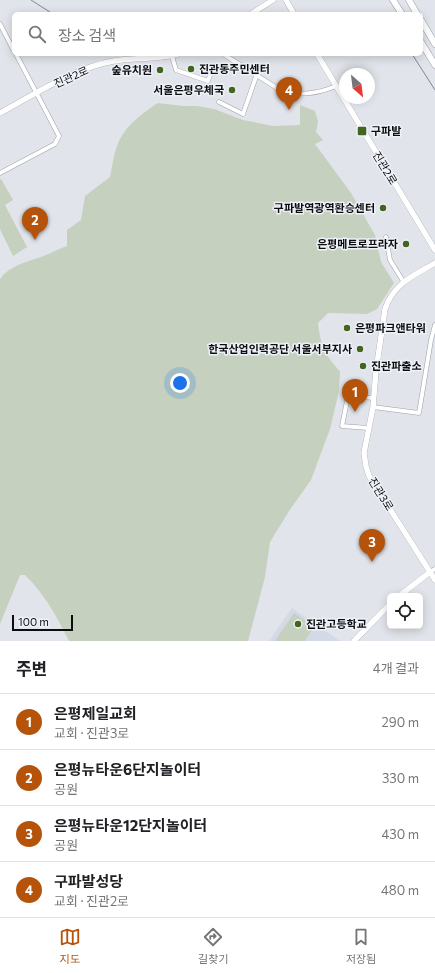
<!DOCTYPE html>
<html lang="ko">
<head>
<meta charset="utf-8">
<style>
  :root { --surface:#fff; --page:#f2f2f2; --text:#202124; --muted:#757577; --line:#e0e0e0; --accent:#b45309 }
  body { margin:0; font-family:Commissioner,"Noto Sans KR",sans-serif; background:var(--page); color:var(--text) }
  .controls { position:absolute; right:12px; bottom:12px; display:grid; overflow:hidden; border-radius:6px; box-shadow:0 2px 10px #0003 }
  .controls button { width:36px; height:36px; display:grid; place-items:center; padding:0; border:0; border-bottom:1px solid var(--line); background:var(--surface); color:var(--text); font:20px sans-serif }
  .compass { position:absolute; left:339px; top:68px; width:36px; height:36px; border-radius:50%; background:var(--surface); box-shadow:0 2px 10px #0003; rotate:152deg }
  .scale { position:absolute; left:12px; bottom:10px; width:61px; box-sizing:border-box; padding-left:4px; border:2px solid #0c0d0f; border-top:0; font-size:11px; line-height:14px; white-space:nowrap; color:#0c0d0f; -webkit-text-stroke:3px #eef2f8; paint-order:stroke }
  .you { position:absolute; left:180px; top:383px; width:14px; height:14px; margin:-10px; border:3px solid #fff; border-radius:50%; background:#1a73e8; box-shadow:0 0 0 6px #1a73e833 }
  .badge { display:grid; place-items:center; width:26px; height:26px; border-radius:50%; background:var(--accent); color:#fff; font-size:13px; font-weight:700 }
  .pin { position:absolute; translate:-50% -33px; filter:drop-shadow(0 1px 2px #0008) }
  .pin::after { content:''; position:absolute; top:21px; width:14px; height:12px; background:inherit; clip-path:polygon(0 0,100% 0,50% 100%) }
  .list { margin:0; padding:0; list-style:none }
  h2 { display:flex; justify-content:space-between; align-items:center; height:52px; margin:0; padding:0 16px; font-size:17px }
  h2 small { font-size:13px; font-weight:400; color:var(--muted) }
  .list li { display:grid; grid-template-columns:26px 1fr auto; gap:12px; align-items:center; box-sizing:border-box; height:56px; padding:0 16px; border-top:1px solid var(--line) }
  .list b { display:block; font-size:15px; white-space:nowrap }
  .list p { margin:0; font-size:13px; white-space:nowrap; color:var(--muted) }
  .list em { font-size:13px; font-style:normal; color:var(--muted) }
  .icon { flex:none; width:22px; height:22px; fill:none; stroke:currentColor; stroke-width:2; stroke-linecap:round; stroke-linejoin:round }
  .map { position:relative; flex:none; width:435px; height:641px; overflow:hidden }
  .search { position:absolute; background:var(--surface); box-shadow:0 2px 10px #0003; left:12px; right:12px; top:12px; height:44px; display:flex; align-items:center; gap:10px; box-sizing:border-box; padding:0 14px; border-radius:6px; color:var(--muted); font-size:15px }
  .sheet { height:276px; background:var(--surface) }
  nav { display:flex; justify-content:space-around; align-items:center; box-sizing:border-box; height:56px; border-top:1px solid var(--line); background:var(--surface); font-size:11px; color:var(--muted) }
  nav a { display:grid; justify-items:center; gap:2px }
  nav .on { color:var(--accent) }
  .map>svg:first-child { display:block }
</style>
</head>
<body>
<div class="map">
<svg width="435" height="641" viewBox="0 0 435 641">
  <rect width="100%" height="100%" fill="#e1e4ea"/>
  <!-- built -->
  <path fill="#d3d9e6" d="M292,608L340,641H269Z"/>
  <!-- green -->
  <path fill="#c6d0bf" d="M158,103L183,106H197L214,109L243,120L273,126L300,125V105L315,111L318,122L316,132L323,140L315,144L351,193L375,235L381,262L394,283L377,309L367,314L328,313L318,323C320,343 325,356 340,371L339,391L330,429L311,480L289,511L270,542L265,577L248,641H69C57,617 44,593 25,575H20L0,624V279C9,266 26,262 41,257C50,254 58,249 67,246V230L81,220L85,196L110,177C112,168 113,158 116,149C122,128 141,114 158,103Z
    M0,179H1L13,200L5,205L27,247L13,256L0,229Z
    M294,613L314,627L305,641H275Z"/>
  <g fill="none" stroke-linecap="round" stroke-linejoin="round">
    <!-- stream -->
    <path stroke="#7f889b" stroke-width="1" d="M31,0L53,14
      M412,54L435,90"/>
    <!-- street casing -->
    <g stroke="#9d9fa5" stroke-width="5">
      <path id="street" d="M0,24L14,51
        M223,54L277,88C299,96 314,95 336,86
        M172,56L176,70L208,81L213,67
        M219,102L243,114L257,74
        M0,173L55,144L59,136L16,54
        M386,237L390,260L403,281
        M373,407L419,413L431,340L435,325
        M368,428L342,426L348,396L374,398
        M430,572L435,569"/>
    </g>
    <!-- secondary casing -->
    <g stroke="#9d9fa5" stroke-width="6">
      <path id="secondary" d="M286,0L294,14
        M251,14L273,0
        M317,54L435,250
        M0,113C36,94 73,68 114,61C135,57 157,60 178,54
        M435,263C413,276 394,283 385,309L376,371L373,407L364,453L366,466L369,476L435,580
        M399,596L430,572
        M354,641L390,604"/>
    </g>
    <!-- primary casing -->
    <g stroke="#9d9fa5" stroke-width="7">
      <path id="primary" d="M393,0L402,14
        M409,0L417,14
        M421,20L435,44
        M421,42L435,65"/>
    </g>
    <!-- street -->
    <use href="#street" stroke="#fff" stroke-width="4"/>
    <!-- secondary -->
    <use href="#secondary" stroke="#fff" stroke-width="5.5"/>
    <!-- primary -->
    <use href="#primary" stroke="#fff" stroke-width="6"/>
  </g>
  <!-- markers -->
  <g fill="#42661f" stroke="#eef2f8" stroke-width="1.5">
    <circle cx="191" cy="69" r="4"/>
    <circle cx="160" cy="70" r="4"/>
    <circle cx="232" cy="90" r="4"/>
    <rect x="357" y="126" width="10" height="10" rx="2"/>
    <circle cx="383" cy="208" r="4"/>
    <circle cx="406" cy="244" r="4"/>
    <circle cx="347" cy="328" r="4"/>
    <circle cx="360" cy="349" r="4"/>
    <circle cx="363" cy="366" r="4"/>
    <circle cx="298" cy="624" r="4"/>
  </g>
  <g text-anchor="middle" stroke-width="3" stroke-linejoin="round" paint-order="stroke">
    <!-- poi labels -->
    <g font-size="11" font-weight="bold" fill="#0c0d0f" stroke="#eef2f8" text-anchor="start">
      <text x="199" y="73">진관동주민센터</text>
      <text x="152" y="74" text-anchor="end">숲유치원</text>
      <text x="224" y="94" text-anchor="end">서울은평우체국</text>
      <text x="371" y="135">구파발</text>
      <text x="375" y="212" text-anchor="end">구파발역광역환승센터</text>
      <text x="398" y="248" text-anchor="end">은평메트로프라자</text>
      <text x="355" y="332">은평파크앤타워</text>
      <text x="352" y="353" text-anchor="end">한국산업인력공단 서울서부지사</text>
      <text x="371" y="370">진관파출소</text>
      <text x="306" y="628">진관고등학교</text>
    </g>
    <!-- street labels -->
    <g font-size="11" fill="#0c0d0f" stroke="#eef2f8">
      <text transform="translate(71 77) rotate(-24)" y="4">진관2로</text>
      <text transform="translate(385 168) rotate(59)" y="4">진관2로</text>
      <text transform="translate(381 494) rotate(58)" y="4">진관3로</text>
    </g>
  </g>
</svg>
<div class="controls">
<button><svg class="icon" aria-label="locate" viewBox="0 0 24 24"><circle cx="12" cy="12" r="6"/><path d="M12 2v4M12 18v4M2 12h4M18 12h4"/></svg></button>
</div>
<svg class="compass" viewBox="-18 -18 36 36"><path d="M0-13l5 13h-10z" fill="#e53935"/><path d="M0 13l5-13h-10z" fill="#757577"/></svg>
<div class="scale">100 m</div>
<div class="you"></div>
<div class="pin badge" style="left:355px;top:412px">1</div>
<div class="pin badge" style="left:35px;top:240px">2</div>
<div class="pin badge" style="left:372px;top:562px">3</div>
<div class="pin badge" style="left:289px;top:110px">4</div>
<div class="search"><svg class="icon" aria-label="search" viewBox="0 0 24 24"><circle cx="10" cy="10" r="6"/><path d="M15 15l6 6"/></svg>장소 검색</div>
</div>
<section class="sheet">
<h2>주변<small>4개 결과</small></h2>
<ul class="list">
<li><span class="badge">1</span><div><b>은평제일교회</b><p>교회 · 진관3로</p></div><em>290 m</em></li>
<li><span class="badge">2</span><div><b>은평뉴타운6단지놀이터</b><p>공원</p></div><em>330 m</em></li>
<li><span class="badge">3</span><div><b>은평뉴타운12단지놀이터</b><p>공원</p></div><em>430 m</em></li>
<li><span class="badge">4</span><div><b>구파발성당</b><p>교회 · 진관2로</p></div><em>480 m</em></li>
</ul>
</section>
<nav>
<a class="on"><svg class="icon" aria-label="map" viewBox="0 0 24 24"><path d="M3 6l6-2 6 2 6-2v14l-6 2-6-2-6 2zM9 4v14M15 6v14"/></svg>지도</a>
<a><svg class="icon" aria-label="directions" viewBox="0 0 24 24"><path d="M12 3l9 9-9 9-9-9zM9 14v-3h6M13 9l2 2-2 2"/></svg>길찾기</a>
<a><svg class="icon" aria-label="saved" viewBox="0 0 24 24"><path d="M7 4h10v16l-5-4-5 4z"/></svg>저장됨</a>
</nav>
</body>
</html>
